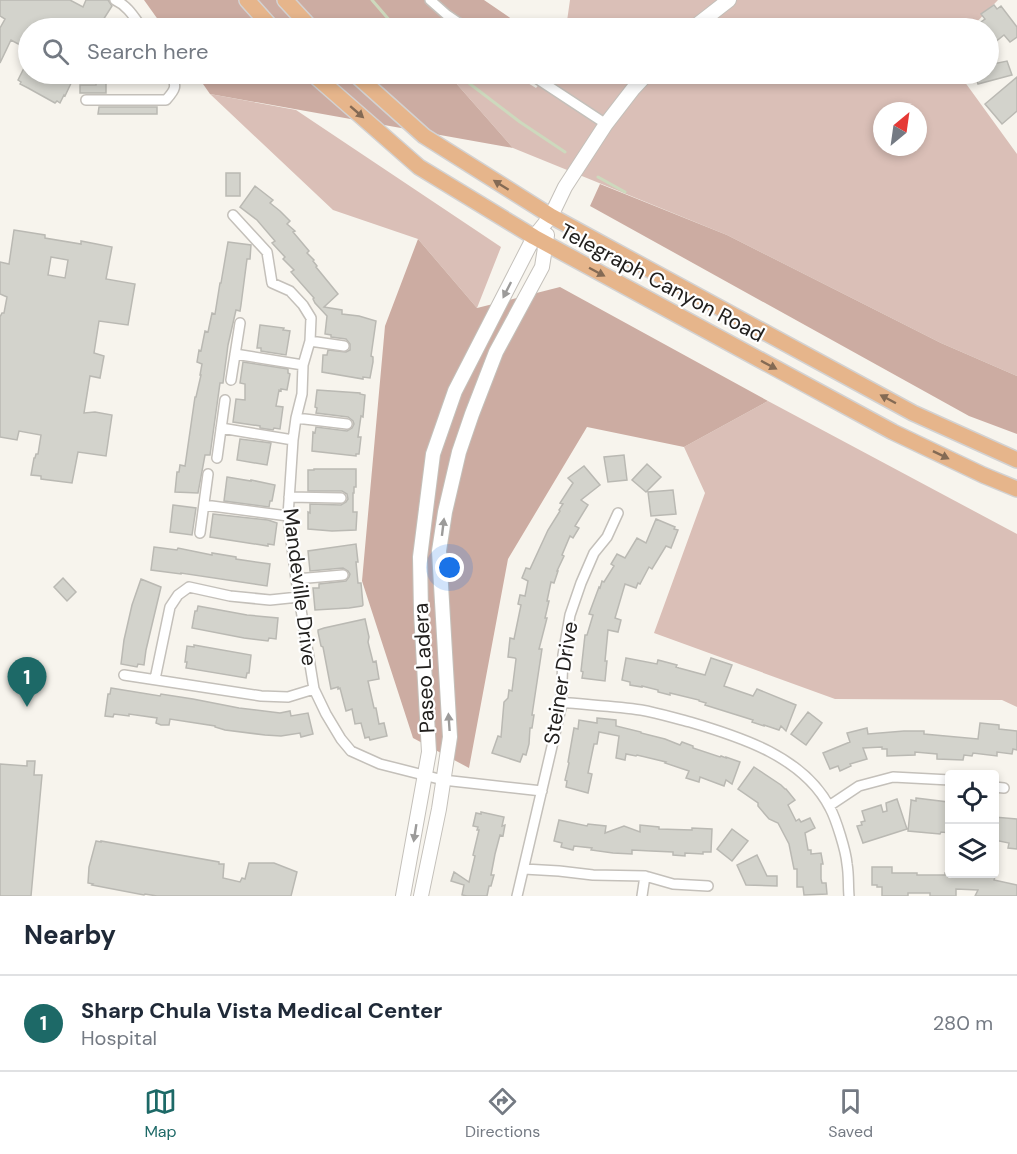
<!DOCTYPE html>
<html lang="en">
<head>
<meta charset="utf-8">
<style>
  :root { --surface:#fff; --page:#f2f2f3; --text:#1f2937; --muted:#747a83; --line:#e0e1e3; --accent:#1d6967 }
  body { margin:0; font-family:"DM Sans",sans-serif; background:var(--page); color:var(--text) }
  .controls { position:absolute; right:18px; bottom:18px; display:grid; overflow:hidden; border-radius:6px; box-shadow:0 3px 9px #0003 }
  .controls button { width:54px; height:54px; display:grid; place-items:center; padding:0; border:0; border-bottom:2px solid var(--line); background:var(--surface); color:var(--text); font:30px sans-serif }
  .compass { position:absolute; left:873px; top:102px; width:54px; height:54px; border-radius:50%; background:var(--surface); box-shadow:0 3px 9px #0003; rotate:29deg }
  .you { position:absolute; left:450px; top:568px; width:21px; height:21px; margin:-15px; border:4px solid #fff; border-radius:50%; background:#1a73e8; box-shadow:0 0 0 9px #1a73e833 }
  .badge { display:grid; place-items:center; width:39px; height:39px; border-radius:50%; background:var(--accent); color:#fff; font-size:20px; font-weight:700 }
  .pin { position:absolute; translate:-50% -50px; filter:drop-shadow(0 2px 3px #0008) }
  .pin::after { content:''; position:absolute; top:32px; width:21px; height:18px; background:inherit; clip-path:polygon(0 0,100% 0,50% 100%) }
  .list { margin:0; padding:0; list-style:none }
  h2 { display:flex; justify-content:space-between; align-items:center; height:78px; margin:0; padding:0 24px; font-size:26px }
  h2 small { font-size:20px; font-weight:400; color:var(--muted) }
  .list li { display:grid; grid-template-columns:39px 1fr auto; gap:18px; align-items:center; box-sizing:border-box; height:96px; padding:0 24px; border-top:2px solid var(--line) }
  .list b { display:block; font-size:22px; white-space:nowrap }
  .list p { margin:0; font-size:20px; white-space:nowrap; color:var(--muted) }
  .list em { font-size:20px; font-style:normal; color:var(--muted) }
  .icon { flex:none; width:33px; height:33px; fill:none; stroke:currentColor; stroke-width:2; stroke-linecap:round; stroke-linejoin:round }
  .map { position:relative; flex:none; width:1017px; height:896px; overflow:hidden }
  .search { position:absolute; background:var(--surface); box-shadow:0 3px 9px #0003; left:18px; right:18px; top:18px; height:66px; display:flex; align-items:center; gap:15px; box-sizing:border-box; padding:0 21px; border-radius:33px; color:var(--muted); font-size:22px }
  .sheet { height:174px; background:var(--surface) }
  nav { display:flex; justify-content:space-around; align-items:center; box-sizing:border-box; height:84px; border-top:2px solid var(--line); background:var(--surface); font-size:16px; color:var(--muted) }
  nav a { display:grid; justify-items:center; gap:3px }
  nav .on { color:var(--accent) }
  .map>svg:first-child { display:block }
</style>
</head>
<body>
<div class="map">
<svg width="1017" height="896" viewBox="0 0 1017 896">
  <rect width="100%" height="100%" fill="#f7f4ed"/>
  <!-- green -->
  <path fill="#dabfb7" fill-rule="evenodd" d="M570,0H998L971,28H566Z
    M448,74H513L536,88L548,74H959L1017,154V376L941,343L727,235L513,148ZM882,111H918V147H882Z
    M210,94L296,110L501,247L477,308L418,239L333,210Z
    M768,401L1017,534V707L1002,700L835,699L654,633L705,493L684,447Z"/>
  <!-- forest -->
  <path fill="#ccaca2" d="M144,0H484L525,28H164Z
    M196,74H448L513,148L210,94Z
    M600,184L727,235L941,343L1017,376V434L969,416L590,206Z
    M418,239L477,308L560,287L768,401L684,447L587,427L508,559L469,768L413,738L362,581L385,326Z"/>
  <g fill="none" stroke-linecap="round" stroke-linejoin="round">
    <!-- stream -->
    <path stroke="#cdd9bd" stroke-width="3" d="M372,0L391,22L399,28
      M457,74L520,122L565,152
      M598,177L625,192"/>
  </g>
  <!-- building -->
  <path fill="#d3d3cc" stroke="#bab9b3" stroke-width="1.5" fill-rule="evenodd" d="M0,0H70L83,7L86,0H108L112,6L98,28H28L20,45L11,40L0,63V28L5,19L0,16Z
    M994,5L997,9L1001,6L1017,27V37L1010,42L1004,35L994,43L988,36V28H982L978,24L985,19L981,14Z
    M28,60V74H67L74,77L65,96L64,95L60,103L57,101L55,103L28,88L20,84L21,82L18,80Z
    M1007,61L1012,75L978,84L975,74H988V65Z
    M96,74H106V93H80V85H96Z
    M1017,77V111L1002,124L985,104Z
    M99,107H157V114H98Z
    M226,173H240V196H226Z
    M255,186L273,200L270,203L280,211L290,221L287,224L295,231L293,232L309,251L307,253L314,260L313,261L317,266L316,267L338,294L324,307L342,310V314L359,316L376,321L371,356L373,357V362L370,378L363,377V379L322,372L323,355H327L328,350L346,352L350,350V344L346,339L331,337V335L325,334L327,316L315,303L313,299L314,298L291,272L294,270L283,259L285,257L272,243L275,241L257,220L240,207Z
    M14,230L39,234L45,235V238L81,244V241L112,247L106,279L135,284L128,325L99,321L94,353L104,356L100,378L90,376L84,413L95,412L112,415L106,456L78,452L72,483L41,479V476L31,475L34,458H35L36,454H38L41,435L19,431L17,440L0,437V317L2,313H4L7,297L0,294V262L9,264ZM51,257L68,260L65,278L48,275Z
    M228,242L251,245L250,259H247L241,305L240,311L236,310L228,345L223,383H220L210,455H205L198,493L175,492L177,472H179L180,465L185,466L195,397H196L201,375H200L202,364L197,362L199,350L201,351L205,331L208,332L212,313L215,314L220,283H221L222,277Z
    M260,325L284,328L283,330L290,331L286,355L261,351V348H257Z
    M243,362L288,369V373L290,374L287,390L281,389V391L279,390L276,406L283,407L280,429L274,428L273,430L260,428V426L233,422L236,399L245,400V384L240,383Z
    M317,390L360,393V394L365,395L363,417L361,416L358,437H361L359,454H356V456L312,451L313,432L315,433L316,427L347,431L352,428L354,424L353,421L348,417L316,413L317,408L315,407Z
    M240,439L271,443L267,465L237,460Z
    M624,455L627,480L608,482L604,457Z
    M647,464L661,477L646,492L632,480Z
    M584,466L600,485L581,500L588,505L575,526L579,528L573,538L570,536L562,555L564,556L557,571H558L554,583L551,582L547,601H549L545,618H547L539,649H542L532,715H534L532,728H530L529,744L526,755L523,754L520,762L492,753L498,736L501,737L504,702L508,698L509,690L512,691L516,659L515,658L508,657L510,638L514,639L521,605L518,604L520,595L525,596L528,581L522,578L526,568L530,569L548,530L560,511L559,510L563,504L560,503L573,483L568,478Z
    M314,469H356V487H354V493H353V512H357L356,530L332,531L308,529V512L310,513V504L341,505L346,502L348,499L347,494L342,491H308V470H314Z
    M227,477L251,481V480L275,485L272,501H270L269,507L224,501Z
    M673,490L676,514L651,516L648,492Z
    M173,505L196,508L192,535L170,532Z
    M213,514L268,520L277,523L274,545L268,544V546L210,537Z
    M656,519L675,527L674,529L678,530L671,548L666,546L652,569L649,567L640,584L638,583L636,588L625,584L615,618L621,620L618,632L608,630L605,661H607L605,681L582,678L583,672L581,671L585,635H587L593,615L589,614L599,587L600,588L602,581L604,582L614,566L611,564L617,554L625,558L637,538L646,543Z
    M356,544L358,562H356L358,583H361L363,605L362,606L349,608L315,610L313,588H319V584L346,581L349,577L350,574L348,571L343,568L310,571L308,551Z
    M154,547L177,550L178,548L212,555V553L236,557V559L270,564L267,586L181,573V574L151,570Z
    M63,578L76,592L67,601L54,587Z
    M141,579L161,587L146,650L144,665L138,664L137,667L121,664L124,640L132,605Z
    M198,606L247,615L278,618L276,639L269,638L268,641L244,638L192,628L195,611H197Z
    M365,619L369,637L368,642L373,662L376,661L379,679L368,681L374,708H376L379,724L384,723L387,736L370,740L369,737L365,738L361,723L355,724L352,709L346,711L340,688L338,689V687L331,689L323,647L321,646L318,632V630L324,628Z
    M194,645L251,655L249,673H247L246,678L186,668L187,662H185L187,646L194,647Z
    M626,658L657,664L658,660L677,665L676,667L679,668L705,675L711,658L732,665L724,686L753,696L757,689L796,705L786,731L781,726L779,730L764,725V726L752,722L753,720L705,705L706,703L699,701V700L670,693V695L658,692V690L642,686V687L630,685V682L622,680Z
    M111,688L160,696L161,694L193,699L239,708L280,713L290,711L291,716L308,713L313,734L301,737L300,733L281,736L265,735L225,730L215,727V726L170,719L169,725H161L156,723L157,718L129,714V716L114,714L113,717L105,716L108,694H110Z
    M808,712L822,723L806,745L791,734Z
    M597,718L616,720V726L641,732V733L665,739L680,745L682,742L693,746V748L720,757L721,756L726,758V757L740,762L732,784L726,780L724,786L700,777L699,782L686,778L689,771L665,763L666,762L637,755L636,756L626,754L625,760L616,758L619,736L599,732L597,744H594L588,773L592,774L588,793L566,787L567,781L565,780L569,763L568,762L574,728L578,729L579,720L597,723Z
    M980,723L999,725V729L1017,731V750L1013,749L1012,754L997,752V756L973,753L972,756L964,755L963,760L937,759V754L915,752V755L887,756V749H882V747L863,748L867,759L850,764L851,766L840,771L838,766L830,769L823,753L850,742L847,733L867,728L868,734L904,731H924V734L978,739Z
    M27,761H35L34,775H42L31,896H0V764L27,766Z
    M754,767L781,785L785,789H786L795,800L788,805L796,821L799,819L801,822L810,818L815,828L805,833L808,850H811V854L821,853L823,864H821V879L822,883H826L827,894L804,895L803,887H797V869H794L789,844L778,823L769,819L758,806V803L738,789Z
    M916,798L948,802L947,812H950V833L941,832L940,834L908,831L911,802V800L916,801Z
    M897,799L907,829L863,843L857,826L862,825L861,822L865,821L862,811L881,805L883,812L887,811L886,803Z
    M481,812L504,817L502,826L505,825L503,836L500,835L495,854L491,875H494L491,886H489L487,896H467L462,895L464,885L451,881L454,872L469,882L475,856L473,855L479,830H477L478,827L473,826L476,813L481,814Z
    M994,817L1017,819V849L1008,848L1009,843L994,840Z
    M559,820L587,826L588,824L606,826L605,833L624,826L640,832V825L659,827V829L692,830V828L712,829L711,852H703V854L685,853V856L673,855V852L651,851L632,850V854L613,853L591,850L592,848L574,846L573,850L561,847L562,843L554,841Z
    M732,829L748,841L732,861L717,849Z
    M96,841L101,842V841L219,862V864H224L223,878L240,882L242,878L245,879L249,863H274L297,872L291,896H157L145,894L144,895L92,885L93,884L88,883L89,867Z
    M757,855L767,876H777V886L746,885L737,865Z
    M872,867H892V873H917V875H945V873H987L995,877L994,880L1017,885V896H975L978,890L956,889V896H930V893H908V896H882V887H877V885H872Z"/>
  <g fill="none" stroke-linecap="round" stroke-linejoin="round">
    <!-- street casing -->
    <g stroke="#c4c0ba" stroke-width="12">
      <path id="street" d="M115,0C128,6 134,17 142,28
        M430,0L447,15L466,28
        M530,74L606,124
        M86,100H166C175,90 178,86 170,74
        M233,215L267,252L272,283L290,291L303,305L311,318L310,341L303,365L302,394L296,418L293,440L288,516L296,579L314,689L326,714L341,739L351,751L380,764L443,780L542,791
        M310,341L344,346
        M235,354L303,365
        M231,380L240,323
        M296,418L347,424
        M221,428L293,440
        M217,458L225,400
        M289,497L341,498
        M204,505L288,516
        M200,533L208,474
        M296,579L343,575
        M124,675L261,696L288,697L314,689
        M155,679L170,607L178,595L189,587L230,596L270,600L299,597
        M560,702C587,705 615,706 641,710C658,713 674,718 690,722C741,737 804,757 830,808C836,819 846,851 847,864C849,875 848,885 849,896
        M994,787L1004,788
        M829,806L859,786L893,777L950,780
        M524,869L559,871L593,875L645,876L673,884L708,886
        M517,896L561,708L563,655L570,615L581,583L594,553L607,537L618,513
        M642,896L645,876"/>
    </g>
    <!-- secondary casing -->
    <g stroke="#c4c0ba" stroke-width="16">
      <path id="secondary" d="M693,28L729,0
        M403,896L429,752L421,612L420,557L433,454L455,391L534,237L551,216L565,187L606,124L633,89L647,74
        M421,896L439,809L450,737L439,551L445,512L459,452L472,414L496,352L542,267L547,235"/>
    </g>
    <!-- primary casing -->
    <g stroke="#d3d2d2" stroke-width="18">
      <path id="primary" d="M247,0L272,28
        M285,0L311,28
        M313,74L419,167L534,237L893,432L983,475L1017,489
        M355,74L424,136L551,216L913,413L1017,460"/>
    </g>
    <!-- street -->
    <use href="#street" stroke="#fff" stroke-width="9"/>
    <!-- secondary -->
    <use href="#secondary" stroke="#fff" stroke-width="14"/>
    <!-- primary -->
    <use href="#primary" stroke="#e6b58b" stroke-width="15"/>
  </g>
  <!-- one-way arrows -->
  <defs><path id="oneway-solid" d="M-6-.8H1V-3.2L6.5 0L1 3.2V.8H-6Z" transform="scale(1.5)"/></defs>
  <g fill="#846a54">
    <use href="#oneway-solid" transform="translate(357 112) rotate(41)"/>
    <use href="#oneway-solid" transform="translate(501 185) rotate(-148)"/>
    <use href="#oneway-solid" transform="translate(597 272) rotate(28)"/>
    <use href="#oneway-solid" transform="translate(769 365) rotate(28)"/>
    <use href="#oneway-solid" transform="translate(888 399) rotate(-152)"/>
    <use href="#oneway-solid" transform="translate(941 455) rotate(26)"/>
  </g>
  <g fill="#9c9b9a">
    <use href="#oneway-solid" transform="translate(507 290) rotate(117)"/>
    <use href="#oneway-solid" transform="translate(443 527) rotate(-83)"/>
    <use href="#oneway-solid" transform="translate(449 722) rotate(-94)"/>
    <use href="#oneway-solid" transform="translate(415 833) rotate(99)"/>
  </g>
  <g text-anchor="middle" stroke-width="4.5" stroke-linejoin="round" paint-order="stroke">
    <!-- street labels -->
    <g font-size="21" fill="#22201e" stroke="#fff">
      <text transform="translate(662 283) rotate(28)" y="7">Telegraph Canyon Road</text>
      <text transform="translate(300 587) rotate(83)" y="7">Mandeville Drive</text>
      <text transform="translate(424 668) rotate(-93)" y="7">Paseo Ladera</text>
      <text transform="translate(561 683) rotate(-81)" y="7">Steiner Drive</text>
    </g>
  </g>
</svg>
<div class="controls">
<button><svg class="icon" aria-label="locate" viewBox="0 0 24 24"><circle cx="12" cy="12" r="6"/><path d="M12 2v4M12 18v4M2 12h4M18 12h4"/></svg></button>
<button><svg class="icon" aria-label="layers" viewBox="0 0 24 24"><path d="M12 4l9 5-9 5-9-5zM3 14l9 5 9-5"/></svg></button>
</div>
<svg class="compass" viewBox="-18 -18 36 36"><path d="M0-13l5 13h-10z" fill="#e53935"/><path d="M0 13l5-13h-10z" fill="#747a83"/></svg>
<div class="you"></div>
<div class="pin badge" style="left:27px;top:707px">1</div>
<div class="search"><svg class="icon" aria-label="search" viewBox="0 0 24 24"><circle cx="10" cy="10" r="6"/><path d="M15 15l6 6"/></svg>Search here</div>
</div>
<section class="sheet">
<h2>Nearby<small></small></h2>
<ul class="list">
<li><span class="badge">1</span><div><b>Sharp Chula Vista Medical Center</b><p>Hospital</p></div><em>280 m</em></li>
</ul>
</section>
<nav>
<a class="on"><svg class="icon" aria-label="map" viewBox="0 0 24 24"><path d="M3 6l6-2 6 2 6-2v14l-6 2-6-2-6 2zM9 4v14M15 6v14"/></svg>Map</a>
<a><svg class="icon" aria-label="directions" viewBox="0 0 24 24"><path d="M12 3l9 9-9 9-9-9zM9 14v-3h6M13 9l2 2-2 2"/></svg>Directions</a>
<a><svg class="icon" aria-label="saved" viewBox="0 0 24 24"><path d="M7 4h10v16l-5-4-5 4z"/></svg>Saved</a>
</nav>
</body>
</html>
